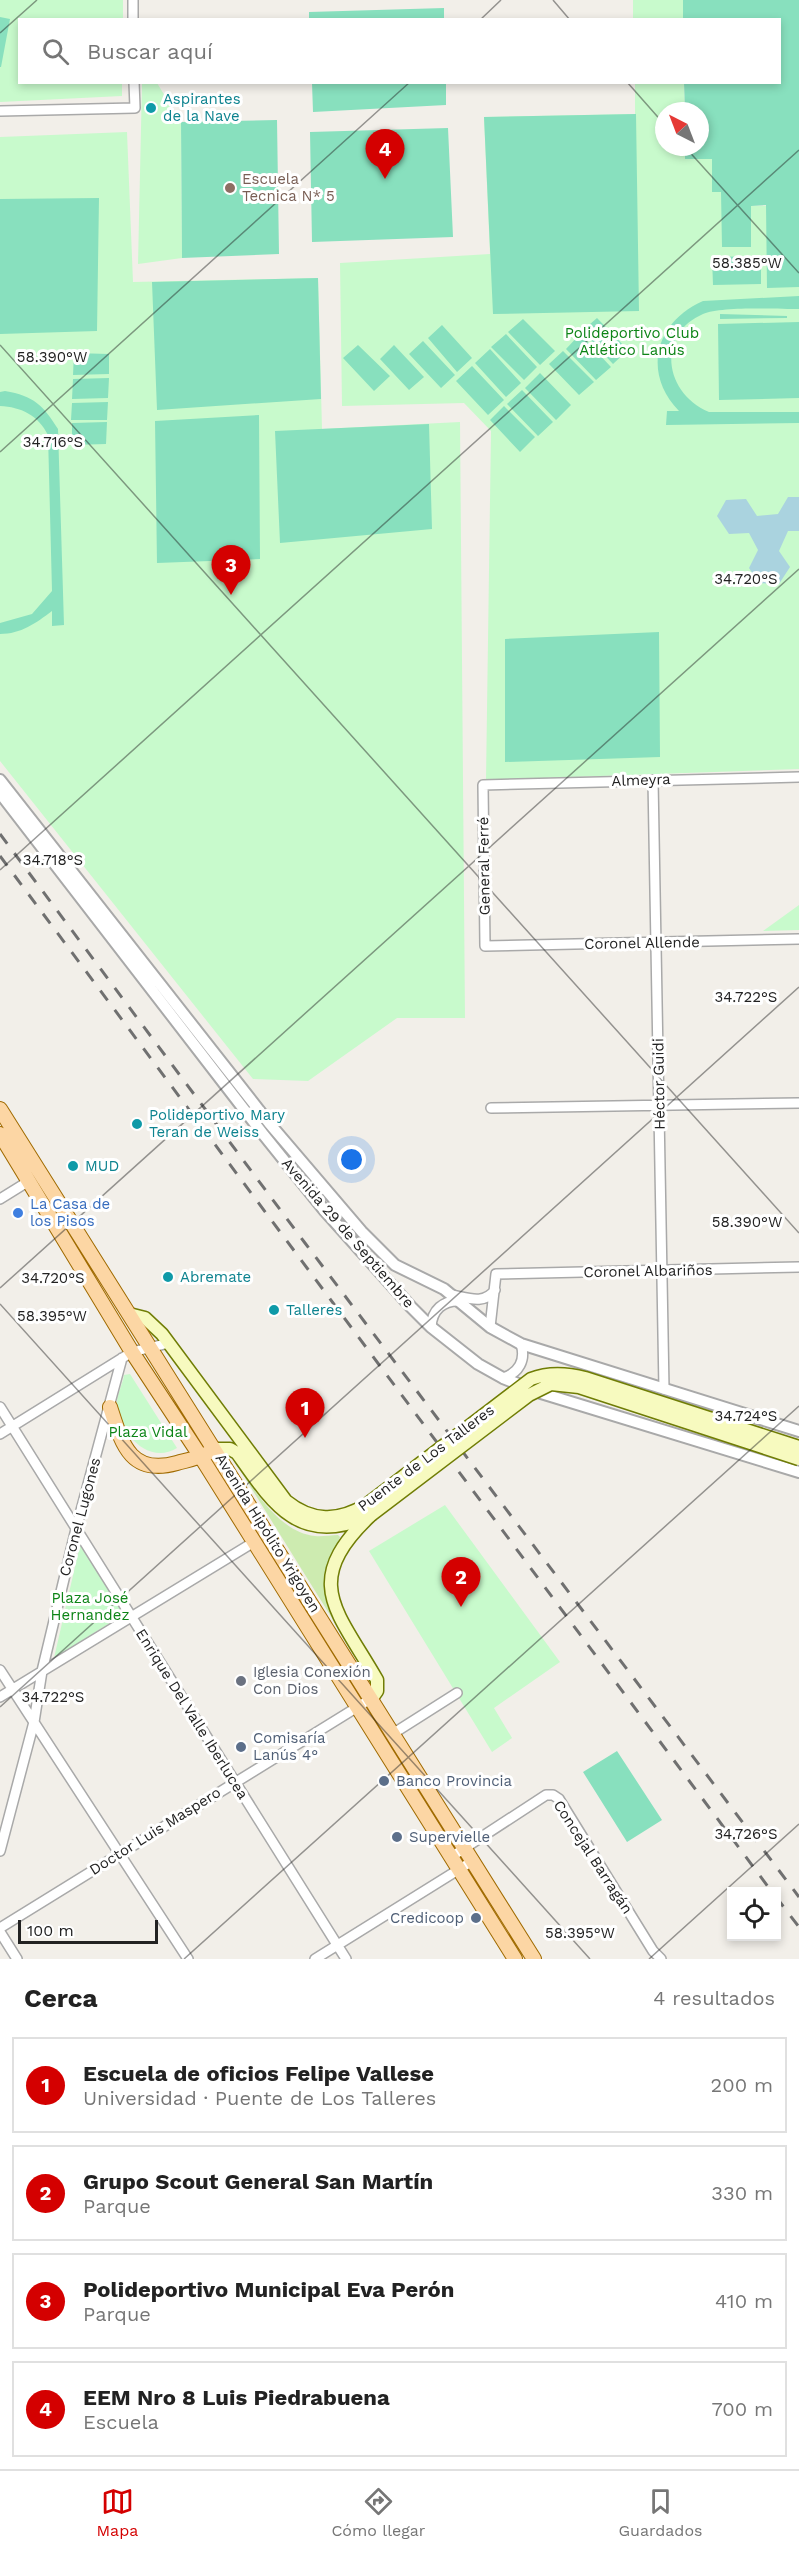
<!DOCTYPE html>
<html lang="es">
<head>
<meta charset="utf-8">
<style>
  :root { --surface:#fff; --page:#f6f6f6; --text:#222; --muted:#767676; --line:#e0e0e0; --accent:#d40000 }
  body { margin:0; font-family:"Work Sans",sans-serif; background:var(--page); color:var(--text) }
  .controls { position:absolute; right:18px; bottom:18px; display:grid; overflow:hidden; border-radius:0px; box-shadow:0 3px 9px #0003 }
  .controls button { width:54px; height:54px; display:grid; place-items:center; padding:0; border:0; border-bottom:2px solid var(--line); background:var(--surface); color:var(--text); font:30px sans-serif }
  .compass { position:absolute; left:655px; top:102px; width:54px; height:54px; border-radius:50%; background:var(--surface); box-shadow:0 3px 9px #0003; rotate:318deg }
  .scale { position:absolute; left:18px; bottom:15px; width:140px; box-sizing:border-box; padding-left:6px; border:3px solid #222; border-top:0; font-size:16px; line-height:21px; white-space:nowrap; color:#222; -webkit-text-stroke:4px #fff; paint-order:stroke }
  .you { position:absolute; left:352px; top:1160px; width:21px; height:21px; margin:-15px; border:4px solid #fff; border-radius:50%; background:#1a73e8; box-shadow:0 0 0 9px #1a73e833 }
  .badge { display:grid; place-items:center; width:39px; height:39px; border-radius:50%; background:var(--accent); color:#fff; font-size:20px; font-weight:700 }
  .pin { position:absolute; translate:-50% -50px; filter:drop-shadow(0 2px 3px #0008) }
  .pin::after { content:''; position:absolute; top:32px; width:21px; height:18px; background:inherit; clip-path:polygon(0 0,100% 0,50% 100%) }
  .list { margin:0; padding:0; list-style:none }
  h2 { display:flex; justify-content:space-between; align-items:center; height:78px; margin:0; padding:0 24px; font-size:26px }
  h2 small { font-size:20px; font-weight:400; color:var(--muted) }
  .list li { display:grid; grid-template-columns:39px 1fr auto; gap:18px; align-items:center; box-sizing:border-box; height:96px; margin:0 12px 12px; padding:0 12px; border:2px solid var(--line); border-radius:0px }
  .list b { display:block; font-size:22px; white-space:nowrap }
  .list p { margin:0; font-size:20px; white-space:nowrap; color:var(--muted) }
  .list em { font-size:20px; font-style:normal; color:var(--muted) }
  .icon { flex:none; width:33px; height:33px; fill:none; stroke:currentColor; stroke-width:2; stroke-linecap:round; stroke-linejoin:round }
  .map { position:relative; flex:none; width:799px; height:1959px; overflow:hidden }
  .search { position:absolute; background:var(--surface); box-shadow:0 3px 9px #0003; left:18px; right:18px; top:18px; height:66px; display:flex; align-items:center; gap:15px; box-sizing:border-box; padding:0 21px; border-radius:0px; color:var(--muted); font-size:22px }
  .sheet { height:510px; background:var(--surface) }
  nav { display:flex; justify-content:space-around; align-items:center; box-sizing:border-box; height:84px; border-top:2px solid var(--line); background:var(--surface); font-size:16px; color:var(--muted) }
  nav a { display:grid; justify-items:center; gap:3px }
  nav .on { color:var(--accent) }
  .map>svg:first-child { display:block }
</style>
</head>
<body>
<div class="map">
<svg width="799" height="1959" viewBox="0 0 799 1959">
  <rect width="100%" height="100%" fill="#f2efe9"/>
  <!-- grass -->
  <path fill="#cdebb0" d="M235,1462C254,1489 278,1532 315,1536C322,1537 330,1535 338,1535L340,1537C335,1549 329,1560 326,1573C319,1602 342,1627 353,1652Z"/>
  <!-- park -->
  <path fill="#c8facc" d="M0,0H123V19L20,20V82L122,83V96L0,102Z
    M633,0H683V19H633Z
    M142,83H157L181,122L182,258L138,264Z
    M635,83H684L685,111H664V147H685L686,159H712V192L750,191L751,206L799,205V769L486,780L491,431L464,403L342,406L340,263L490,254L484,117L635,114Z
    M127,132L133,282L318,278L322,429L460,422L465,1018H397L308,1081L253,1079L0,761V137Z
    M799,905V930L763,931Z
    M130,1374L177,1448C148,1466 118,1432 117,1403C117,1394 123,1383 124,1375Z
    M445,1505L560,1662L494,1708L512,1738L492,1752L369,1551Z
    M80,1545L124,1614L54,1658Z"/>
  <!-- pitch -->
  <path fill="#88e0be" d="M683,0H799V287L767,288L766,205L751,206V247H722L721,192H712V159H685V147H700V111H685L684,83L780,82V20L683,19Z
    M444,8V19H309V12Z
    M0,17L10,19L1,67H0Z
    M312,83H446V105L313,112Z
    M636,114L639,311L493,314L484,117Z
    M277,120L279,254L182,258L181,122Z
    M448,128L453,237L312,242L310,132Z
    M99,198L97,331L0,334V199Z
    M761,256V284L713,285L712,257Z
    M318,278L321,399L157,410L152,282Z
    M799,296V309C777,309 721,306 703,314C655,335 665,394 709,412H799V423L666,425L667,411H679C642,373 655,322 703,301Z
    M720,314L787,316V318L720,319Z
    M597,318L628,350L613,364L582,331Z
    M523,319L555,351L540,365L508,332Z
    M799,322V398L719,400L718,324Z
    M442,325L472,358L457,372L428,338Z
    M506,334L537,367L524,380L491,347Z
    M580,334L611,367L596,380L566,349Z
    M423,341L455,375L441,388L409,354Z
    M358,345L390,376L374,391L343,358Z
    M394,345L424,377L409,390L380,359Z
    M490,349L521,383L506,397L475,363Z
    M563,351L594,382L579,395L549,364Z
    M74,353L109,354V374L73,375Z
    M472,366L504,400L488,415L456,381Z
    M540,373L571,405L556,420L525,388Z
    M109,378L108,398L72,399L73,379Z
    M522,390L553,422L538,436L507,404Z
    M5,391C34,396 43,405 58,429L64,625L52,626V611C36,623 21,634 0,634V623L32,614L52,591L48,435C38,415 21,407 0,406V392Z
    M108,402L107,420H71L72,403Z
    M504,406L535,437L520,452L490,420Z
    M259,415L260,559L157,563L155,421Z
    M107,422L106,444L72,445V423Z
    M429,424L432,529L280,543L275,431Z
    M659,632L660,757L505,762V639Z
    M617,1751L662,1820L627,1842L583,1772Z"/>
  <!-- water -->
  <path fill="#aad3df" d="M788,497H799V531H788L779,551L790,567L779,584L759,583L749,568L758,550L749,533L729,534L717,516L726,500L746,499L757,516L778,514Z"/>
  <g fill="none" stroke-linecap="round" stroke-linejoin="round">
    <!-- minor casing -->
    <g stroke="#a9a9a9" stroke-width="12">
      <path id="minor" d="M133,0V20
        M0,111L135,108L134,82
        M799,777L483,785L485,946L799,939
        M653,780L664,1389
        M491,1108L799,1103
        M0,1199L29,1181
        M452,1295C468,1298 484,1305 495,1290
        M431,1327C432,1310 443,1300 460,1301
        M490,1327L496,1274L799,1267
        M503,1378C519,1373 526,1360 521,1344
        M0,1407L346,1959
        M0,1434L132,1352L169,1343
        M0,1670L188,1959
        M0,1697L254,1542
        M394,1733L457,1693
        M0,1851L34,1722L42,1671L76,1529L122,1358
        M451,1857L546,1795H553L559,1799L653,1951L661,1959
        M0,1928L372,1698
        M0,1932L17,1959
        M315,1959L474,1860"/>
    </g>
    <!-- tertiary casing -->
    <g stroke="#a9a9a9" stroke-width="14">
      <path id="tertiary" d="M0,780L269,1123L362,1232L395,1265L444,1289L490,1327L521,1344L799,1431
        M0,793L263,1134L325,1211L411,1307L431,1327L478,1364L503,1378L541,1393L799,1472"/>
    </g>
    <!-- secondary casing -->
    <g stroke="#707d05" stroke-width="15">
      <path id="secondary" d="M129,1314L145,1318L162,1334L286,1501C312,1522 338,1522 366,1505
        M215,1449H230L237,1453C271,1501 298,1546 364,1518
        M371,1515C300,1582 337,1610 377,1680V1691L372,1698"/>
    </g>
    <!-- primary casing -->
    <g stroke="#a06b00" stroke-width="16">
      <path id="primary" d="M0,1109L534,1959
        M0,1134L132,1352L201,1457L515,1959
        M110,1407C122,1444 130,1476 177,1463C188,1460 199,1458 208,1453"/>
    </g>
    <!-- minor -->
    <use href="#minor" stroke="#fff" stroke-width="9"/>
    <!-- tertiary -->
    <use href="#tertiary" stroke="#fff" stroke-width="10"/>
    <!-- secondary -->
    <use href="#secondary" stroke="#f7fabf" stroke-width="12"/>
    <!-- primary -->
    <use href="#primary" stroke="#fcd6a4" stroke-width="14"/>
    <!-- rail -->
    <path stroke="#707070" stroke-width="3" stroke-dasharray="12 12" stroke-linecap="butt" d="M0,834L305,1243L799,1897
      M0,856L772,1892
      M776,1897L799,1927"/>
    <!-- secondary-bridge casing -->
    <g stroke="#707d05" stroke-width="15" stroke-linecap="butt">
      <path id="secondary-bridge" d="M366,1505L531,1379C549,1372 566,1373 585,1378L799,1447
        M371,1515L529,1395L551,1384L579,1387L799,1459"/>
    </g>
    <!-- secondary-bridge -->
    <use href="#secondary-bridge" stroke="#f7fabf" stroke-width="12"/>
  </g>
  <!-- ticks -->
  <path fill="none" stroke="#222" stroke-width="1.5" stroke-opacity="0.45" d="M553,0L570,20M480,20L501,0M0,33L37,0M627,82L664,124M685,147L799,273M0,345L799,1233M0,452L410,82M0,870L799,150M0,1288L799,569M0,1304L590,1959M0,1707L799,987M184,1959L799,1406M649,1959L799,1824"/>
  <!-- markers -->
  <g fill="#0f9aa8" stroke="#fff" stroke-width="2">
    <circle cx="151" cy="108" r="6"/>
    <circle cx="137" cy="1124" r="6"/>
    <circle cx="73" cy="1166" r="6"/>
    <circle cx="168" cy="1277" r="6"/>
    <circle cx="274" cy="1310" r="6"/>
  </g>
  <circle fill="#8d6e63" stroke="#fff" stroke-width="2" cx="230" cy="188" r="6"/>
  <circle fill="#3f7fe0" stroke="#fff" stroke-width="2" cx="18" cy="1213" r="6"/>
  <circle fill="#6b7280" stroke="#fff" stroke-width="2" cx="241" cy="1681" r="6"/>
  <g fill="#5c6f8a" stroke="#fff" stroke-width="2">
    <circle cx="241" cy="1747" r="6"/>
    <circle cx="384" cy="1781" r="6"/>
    <circle cx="397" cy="1837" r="6"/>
    <circle cx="476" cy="1918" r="6"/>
  </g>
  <g text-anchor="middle" stroke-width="6" stroke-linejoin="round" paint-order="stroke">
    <!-- culture labels -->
    <g font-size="15" fill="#0d838f" stroke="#fff" text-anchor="start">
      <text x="163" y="104">Aspirantes<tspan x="163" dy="17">de la Nave</tspan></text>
      <text x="149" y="1120">Polideportivo Mary<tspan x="149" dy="17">Teran de Weiss</tspan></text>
      <text x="85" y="1171">MUD</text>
      <text x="180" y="1282">Abremate</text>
      <text x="286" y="1315">Talleres</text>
    </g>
    <!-- education labels -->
    <g font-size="15" fill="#785e54" stroke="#fff" text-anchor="start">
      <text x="242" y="184">Escuela<tspan x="242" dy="17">Tecnica N* 5</tspan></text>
    </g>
    <!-- park labels -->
    <g font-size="15" fill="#0c8416" stroke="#fff">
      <text x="632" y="338">Polideportivo Club<tspan x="632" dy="17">Atlético Lanús</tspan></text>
      <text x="148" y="1437">Plaza Vidal</text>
      <text x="90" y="1603">Plaza José<tspan x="90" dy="17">Hernandez</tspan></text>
    </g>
    <!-- street labels -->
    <g font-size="15" fill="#222" stroke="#fff">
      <text transform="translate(641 780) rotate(-2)" y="5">Almeyra</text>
      <text transform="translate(484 866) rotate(-91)" y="5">General Ferré</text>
      <text transform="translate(642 943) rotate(-1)" y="5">Coronel Allende</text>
      <text transform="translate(659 1084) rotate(-91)" y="5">Héctor Guidi</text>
      <text transform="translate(348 1233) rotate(49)" y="5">Avenida 29 de Septiembre</text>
      <text transform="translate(648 1271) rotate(-1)" y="5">Coronel Albariños</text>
      <text transform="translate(426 1458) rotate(-37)" y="5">Puente de Los Talleres</text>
      <text transform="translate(80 1517) rotate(-75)" y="5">Coronel Lugones</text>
      <text transform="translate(268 1533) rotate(58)" y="5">Avenida Hipólito Yrigoyen</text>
      <text transform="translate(192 1714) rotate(58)" y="5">Enrique Del Valle Iberlucea</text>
      <text transform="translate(155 1831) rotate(-32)" y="5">Doctor Luis Maspero</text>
      <text transform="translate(593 1857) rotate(57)" y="5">Concejal Barragán</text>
    </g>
    <!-- shop labels -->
    <g font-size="15" fill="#366cbe" stroke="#fff" text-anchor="start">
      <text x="30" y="1209">La Casa de<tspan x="30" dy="17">los Pisos</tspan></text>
    </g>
    <!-- worship labels -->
    <g font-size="15" fill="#5b616d" stroke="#fff" text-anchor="start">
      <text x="253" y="1677">Iglesia Conexión<tspan x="253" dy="17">Con Dios</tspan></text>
    </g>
    <!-- service labels -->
    <g font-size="15" fill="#4e5e75" stroke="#fff" text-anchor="start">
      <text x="253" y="1743">Comisaría<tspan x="253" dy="17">Lanús 4°</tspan></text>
      <text x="396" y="1786">Banco Provincia</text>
      <text x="409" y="1842">Supervielle</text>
      <text x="464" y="1923" text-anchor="end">Credicoop</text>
    </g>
  </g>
  <g font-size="15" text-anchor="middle" fill="#222" stroke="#fff" stroke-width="6" stroke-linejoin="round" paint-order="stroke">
    <text x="747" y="268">58.385°W</text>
    <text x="52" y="362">58.390°W</text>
    <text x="53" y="447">34.716°S</text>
    <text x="746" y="584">34.720°S</text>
    <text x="53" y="865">34.718°S</text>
    <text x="746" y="1002">34.722°S</text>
    <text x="747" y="1227">58.390°W</text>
    <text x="53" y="1283">34.720°S</text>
    <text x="52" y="1321">58.395°W</text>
    <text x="746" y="1421">34.724°S</text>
    <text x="53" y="1702">34.722°S</text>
    <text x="746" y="1839">34.726°S</text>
    <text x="580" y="1938">58.395°W</text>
  </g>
</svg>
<div class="controls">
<button><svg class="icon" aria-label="locate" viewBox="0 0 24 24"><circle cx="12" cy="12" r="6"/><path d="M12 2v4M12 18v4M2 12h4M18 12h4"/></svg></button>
</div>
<svg class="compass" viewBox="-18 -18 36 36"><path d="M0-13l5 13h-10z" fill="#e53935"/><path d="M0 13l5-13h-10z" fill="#767676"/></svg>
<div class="scale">100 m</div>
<div class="you"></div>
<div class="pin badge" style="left:305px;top:1438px">1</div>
<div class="pin badge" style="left:461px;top:1607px">2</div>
<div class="pin badge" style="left:231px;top:595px">3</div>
<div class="pin badge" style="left:385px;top:179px">4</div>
<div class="search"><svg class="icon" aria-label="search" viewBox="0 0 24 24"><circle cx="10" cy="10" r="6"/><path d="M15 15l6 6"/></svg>Buscar aquí</div>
</div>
<section class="sheet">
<h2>Cerca<small>4 resultados</small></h2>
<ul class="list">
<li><span class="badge">1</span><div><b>Escuela de oficios Felipe Vallese</b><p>Universidad · Puente de Los Talleres</p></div><em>200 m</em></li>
<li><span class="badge">2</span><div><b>Grupo Scout General San Martín</b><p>Parque</p></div><em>330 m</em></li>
<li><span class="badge">3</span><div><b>Polideportivo Municipal Eva Perón</b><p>Parque</p></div><em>410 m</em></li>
<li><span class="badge">4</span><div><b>EEM Nro 8 Luis Piedrabuena</b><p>Escuela</p></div><em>700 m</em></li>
</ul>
</section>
<nav>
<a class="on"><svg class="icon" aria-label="map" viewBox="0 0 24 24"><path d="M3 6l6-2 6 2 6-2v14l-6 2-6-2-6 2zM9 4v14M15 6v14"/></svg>Mapa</a>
<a><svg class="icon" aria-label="directions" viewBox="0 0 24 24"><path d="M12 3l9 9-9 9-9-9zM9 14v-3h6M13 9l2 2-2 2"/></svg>Cómo llegar</a>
<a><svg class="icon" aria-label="saved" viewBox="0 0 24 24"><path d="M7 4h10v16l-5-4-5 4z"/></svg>Guardados</a>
</nav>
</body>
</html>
